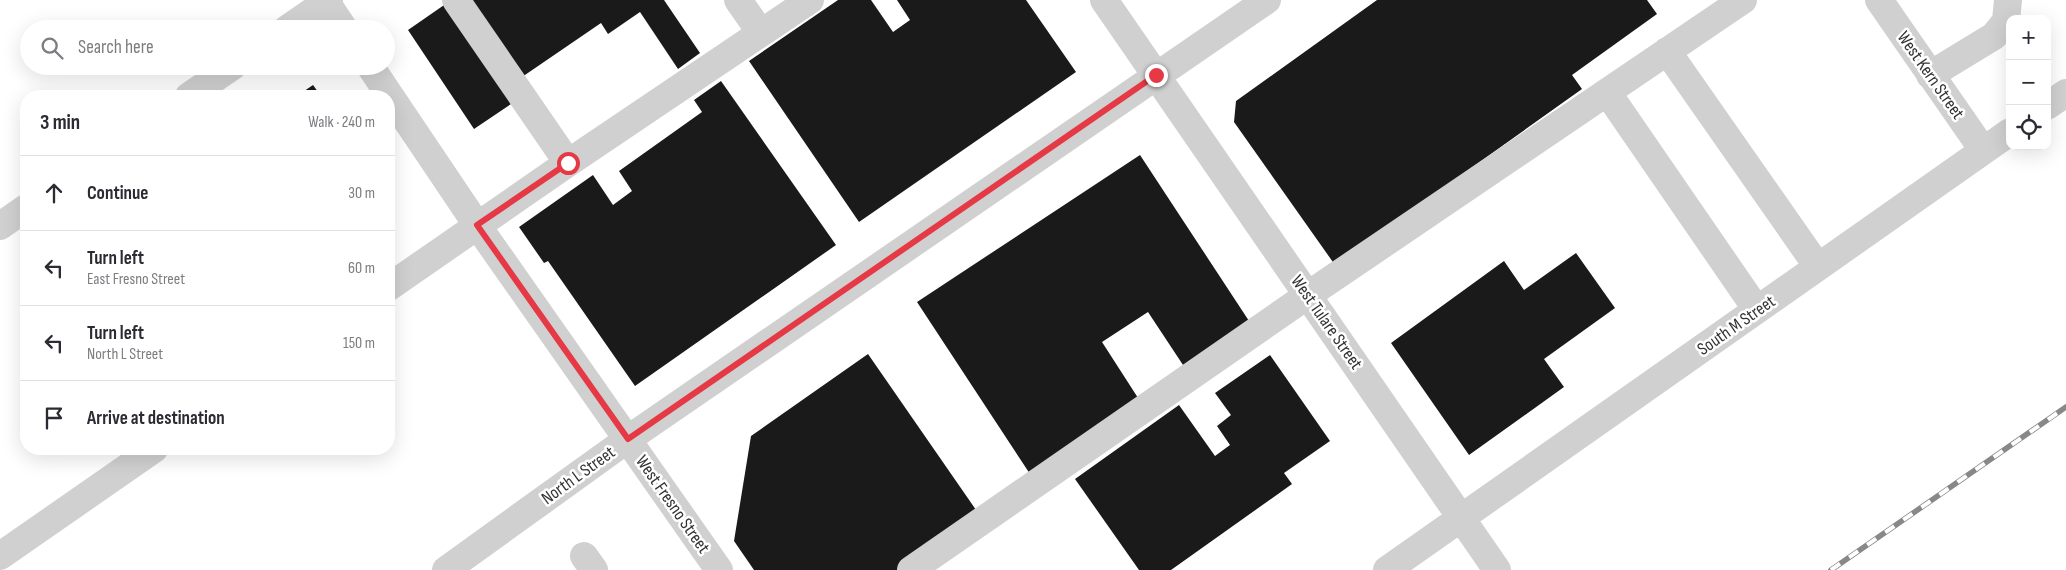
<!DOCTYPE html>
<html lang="en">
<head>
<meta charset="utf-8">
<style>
  :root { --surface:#fff; --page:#f2f2f3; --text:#2b2b33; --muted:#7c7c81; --line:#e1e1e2 }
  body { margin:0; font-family:"Sofia Sans Condensed",sans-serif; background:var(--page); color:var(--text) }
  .controls { position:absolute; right:15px; top:15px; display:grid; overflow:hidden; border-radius:10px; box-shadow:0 5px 20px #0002 }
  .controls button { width:45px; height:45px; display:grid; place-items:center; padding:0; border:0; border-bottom:1px solid var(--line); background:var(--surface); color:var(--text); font:25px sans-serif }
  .stop { position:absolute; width:15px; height:15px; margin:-11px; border:4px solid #e63946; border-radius:50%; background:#fff }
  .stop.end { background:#e63946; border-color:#fff; box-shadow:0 1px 5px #0008 }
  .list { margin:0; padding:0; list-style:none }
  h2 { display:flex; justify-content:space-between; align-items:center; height:65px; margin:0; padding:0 20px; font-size:21px }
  h2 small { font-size:16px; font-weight:400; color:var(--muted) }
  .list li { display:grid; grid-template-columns:32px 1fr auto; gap:15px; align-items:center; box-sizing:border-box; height:75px; padding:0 20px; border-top:1px solid var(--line) }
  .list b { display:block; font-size:19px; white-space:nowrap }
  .list p { margin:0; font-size:16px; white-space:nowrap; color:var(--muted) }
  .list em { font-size:16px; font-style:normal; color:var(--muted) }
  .icon { flex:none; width:28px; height:28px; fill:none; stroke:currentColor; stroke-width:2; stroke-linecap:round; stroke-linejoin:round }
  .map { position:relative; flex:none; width:2066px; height:570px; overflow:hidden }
  .search { position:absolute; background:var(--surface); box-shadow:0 5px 20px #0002; left:20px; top:20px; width:375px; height:55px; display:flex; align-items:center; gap:12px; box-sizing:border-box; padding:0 18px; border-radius:28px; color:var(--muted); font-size:19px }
  .panel { position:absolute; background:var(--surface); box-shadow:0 5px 20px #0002; left:20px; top:90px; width:375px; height:365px; border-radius:20px }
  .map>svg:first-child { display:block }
</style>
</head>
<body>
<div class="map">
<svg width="2066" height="570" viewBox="0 0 2066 570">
  <rect width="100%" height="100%" fill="#fff"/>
  <!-- building -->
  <path fill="#1a1a1a" d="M470,0H664L700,53L678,69L640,12L608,34L601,23L522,77Z
    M838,0H871L893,32L910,20L897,0H1026L1076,72L859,222L749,61Z
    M1377,0H1647L1657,14L1572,75L1582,89L1335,265L1234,122L1236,101Z
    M447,3L514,102L474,129L408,30Z
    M721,81L836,245L635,386L548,261L544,263L519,227L593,175L613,205L632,191L619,171L702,112L694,100Z
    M313,85L321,96H297Z
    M1140,155L1251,324L1185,368L1148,312L1102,342L1140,401L1030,474L917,302Z
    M1576,253L1615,308L1544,359L1564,387L1469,455L1391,343L1504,261L1524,290Z
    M868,354L983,520L911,570H754L734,541L751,436Z
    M1270,355L1330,441L1284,473L1292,484L1171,570H1139L1075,479L1179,405L1215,456L1230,445L1217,426L1231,415L1215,393Z"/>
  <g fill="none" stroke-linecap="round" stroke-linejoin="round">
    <!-- minor -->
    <path stroke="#d0d0d0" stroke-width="28" d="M325,0L344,29
      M456,0L568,163
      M738,0L761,33
      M1104,0L1497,570
      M1879,0L1983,150
      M287,29L329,0
      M1667,51L1818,267
      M370,66L477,225L719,570
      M1930,75L1994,36L2006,21L2008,0
      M1607,92L1757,310
      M189,96L233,66
      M2047,106L2066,93
      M0,226L26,208
      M389,287L568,163L810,0
      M0,556L154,449
      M584,556L594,570
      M446,570L628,439L1267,0
      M911,570L1308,295L1743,0
      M1387,570L2010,132"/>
    <!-- rail casing -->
    <g stroke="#888" stroke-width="5.5">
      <path id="rail" d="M1831,570L2066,407"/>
    </g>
    <!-- rail -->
    <use href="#rail" stroke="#fff" stroke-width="4" stroke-dasharray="11" stroke-linecap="butt"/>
  </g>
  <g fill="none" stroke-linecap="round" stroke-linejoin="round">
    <!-- route -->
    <path stroke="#e63946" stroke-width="6" d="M568,163L477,225L628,439L1156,75"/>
  </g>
  <g text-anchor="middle" stroke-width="5" stroke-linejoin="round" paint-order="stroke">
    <!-- street labels -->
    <g font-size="18" fill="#333" stroke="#fff">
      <text transform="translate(1931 75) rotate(55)" y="6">West Kern Street</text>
      <text transform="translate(1327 322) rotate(55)" y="6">West Tulare Street</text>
      <text transform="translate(1736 325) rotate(-35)" y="6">South M Street</text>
      <text transform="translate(578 475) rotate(-36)" y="6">North L Street</text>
      <text transform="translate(673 504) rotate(55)" y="6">West Fresno Street</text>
    </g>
  </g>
</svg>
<div class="controls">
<button>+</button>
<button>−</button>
<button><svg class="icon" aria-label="locate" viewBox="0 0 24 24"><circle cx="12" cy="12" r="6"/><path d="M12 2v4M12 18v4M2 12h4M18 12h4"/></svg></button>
</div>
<div class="stop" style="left:568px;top:163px"></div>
<div class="stop end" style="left:1156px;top:75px"></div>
<div class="search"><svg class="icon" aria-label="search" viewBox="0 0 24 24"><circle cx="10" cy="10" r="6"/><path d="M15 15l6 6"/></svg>Search here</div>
<section class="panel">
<h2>3 min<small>Walk · 240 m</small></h2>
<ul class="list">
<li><svg class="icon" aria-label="ahead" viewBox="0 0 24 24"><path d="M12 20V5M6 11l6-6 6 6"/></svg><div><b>Continue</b></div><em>30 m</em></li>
<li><svg class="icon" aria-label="left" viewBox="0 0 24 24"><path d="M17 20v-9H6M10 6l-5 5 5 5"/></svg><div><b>Turn left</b><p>East Fresno Street</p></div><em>60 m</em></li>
<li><svg class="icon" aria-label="left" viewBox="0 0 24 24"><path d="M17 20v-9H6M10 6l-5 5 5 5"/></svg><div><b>Turn left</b><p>North L Street</p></div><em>150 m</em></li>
<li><svg class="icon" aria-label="arrive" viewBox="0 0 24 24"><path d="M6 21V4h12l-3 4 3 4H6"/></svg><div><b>Arrive at destination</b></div></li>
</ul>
</section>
</div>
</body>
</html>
